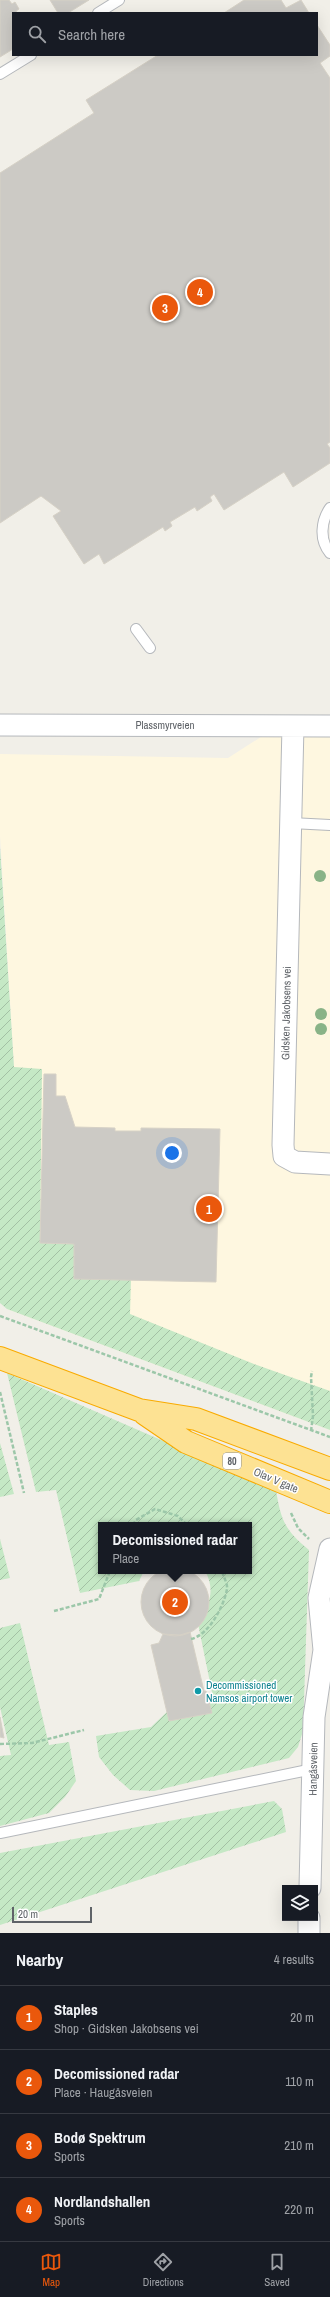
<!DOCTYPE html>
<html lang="en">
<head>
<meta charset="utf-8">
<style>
  :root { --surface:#171b24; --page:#242831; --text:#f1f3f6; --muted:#9ea1a6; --line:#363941; --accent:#ea580c }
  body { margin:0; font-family:"Archivo Narrow",sans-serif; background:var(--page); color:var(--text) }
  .controls { position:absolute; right:12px; bottom:12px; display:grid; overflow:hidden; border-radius:0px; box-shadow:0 4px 16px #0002 }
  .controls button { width:36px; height:36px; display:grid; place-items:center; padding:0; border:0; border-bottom:1px solid var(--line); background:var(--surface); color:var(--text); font:20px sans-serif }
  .scale { position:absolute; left:12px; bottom:10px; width:80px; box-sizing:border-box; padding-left:4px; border:2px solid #5f6368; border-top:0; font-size:11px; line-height:14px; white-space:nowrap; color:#5f6368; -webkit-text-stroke:3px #fff; paint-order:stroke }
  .you { position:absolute; left:172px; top:1153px; width:14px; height:14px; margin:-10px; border:3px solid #fff; border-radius:50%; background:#1a73e8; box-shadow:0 0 0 6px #1a73e833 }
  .badge { display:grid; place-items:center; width:26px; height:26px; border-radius:50%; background:var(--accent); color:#fff; font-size:13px; font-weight:700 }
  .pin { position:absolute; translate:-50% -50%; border:2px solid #fff; box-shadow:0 1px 4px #0006 }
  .popup { position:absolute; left:98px; top:1522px; width:154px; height:52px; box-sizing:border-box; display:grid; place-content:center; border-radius:0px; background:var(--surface); filter:drop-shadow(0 1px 3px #0005); font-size:13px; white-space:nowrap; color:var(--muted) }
  .popup b { font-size:15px; color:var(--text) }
  .popup::after { content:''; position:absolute; left:50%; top:100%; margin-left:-8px; border:8px solid transparent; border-top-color:var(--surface) }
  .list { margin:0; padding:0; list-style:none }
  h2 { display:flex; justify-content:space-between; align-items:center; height:52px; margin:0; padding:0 16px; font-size:17px }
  h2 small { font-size:13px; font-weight:400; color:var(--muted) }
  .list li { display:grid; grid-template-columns:26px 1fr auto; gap:12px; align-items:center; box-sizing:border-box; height:64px; padding:0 16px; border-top:1px solid var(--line) }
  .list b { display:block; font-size:15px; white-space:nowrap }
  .list p { margin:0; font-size:13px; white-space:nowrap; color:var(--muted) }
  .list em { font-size:13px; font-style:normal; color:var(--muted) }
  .icon { flex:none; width:22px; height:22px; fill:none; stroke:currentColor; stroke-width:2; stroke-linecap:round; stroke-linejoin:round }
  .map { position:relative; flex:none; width:330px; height:1933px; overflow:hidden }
  .search { position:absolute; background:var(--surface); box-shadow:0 4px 16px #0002; left:12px; right:12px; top:12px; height:44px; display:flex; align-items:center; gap:10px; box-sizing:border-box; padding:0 14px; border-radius:0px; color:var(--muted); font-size:15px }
  .sheet { height:308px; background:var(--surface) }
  nav { display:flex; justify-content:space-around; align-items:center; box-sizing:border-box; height:56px; border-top:1px solid var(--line); background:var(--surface); font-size:11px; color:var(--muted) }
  nav a { display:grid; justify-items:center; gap:2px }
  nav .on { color:var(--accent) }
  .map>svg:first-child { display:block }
</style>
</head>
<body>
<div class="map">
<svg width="330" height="1933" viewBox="0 0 330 1933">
  <defs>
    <pattern id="garden-furrows" width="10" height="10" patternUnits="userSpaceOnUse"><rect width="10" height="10" fill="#c5e8c5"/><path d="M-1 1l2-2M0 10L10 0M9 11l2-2" fill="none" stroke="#a3c0a4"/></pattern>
  </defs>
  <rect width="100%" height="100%" fill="#f1efe8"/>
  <!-- commercial -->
  <path fill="#fef7e0" d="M330,716V1430L7,1309L14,1067L0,836V754L228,758L289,719Z"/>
  <!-- garden -->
  <path fill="url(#garden-furrows)" d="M0,847L14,1067L42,1069L40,1243L74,1244V1279L131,1277L130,1314L254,1364L330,1391V1430L7,1309L0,1303Z
    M7,1373L276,1490C281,1521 285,1530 309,1550L303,1731L298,1747L289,1758L154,1791L130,1790L113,1775L99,1757L96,1736L151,1727L170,1709L214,1702L197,1619C211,1606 215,1588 205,1571H249V1525H101V1571H144L139,1581L80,1593L56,1490L36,1492Z
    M0,1443L14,1494L0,1497Z
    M0,1539L10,1578L0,1580Z
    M20,1623L49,1745L69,1742L76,1781L65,1797L49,1813L0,1826V1756L11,1755L0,1707V1628Z
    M274,1801L282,1809L286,1832L0,1925V1853Z"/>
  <!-- building -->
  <path fill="#cccac5" stroke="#d6d1c6" d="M0,0H9L12,4L15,2L19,9L16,11L17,13H13V49L0,57Z
    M50,0H89L68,13H58Z
    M244,0H281L286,8L301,0L309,13H224Z
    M317,25L330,45V56L320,63L330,78V442L327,444L330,448V463L293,487L284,472L224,510L214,494L210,497L212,501L197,511L195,507L170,522L172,526L165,531L163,527L104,564L99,554L84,564L53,516L61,511L41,496L0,523V173L94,113L86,100L158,55H317Z
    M44,1074H56V1096H65L75,1127L115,1128V1131H141V1128L220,1129L216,1282L74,1279V1244L40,1243Z
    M141 1602a34 34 0 1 1 68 0a34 34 0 1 1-68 0Z
    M190,1632L204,1691H206L212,1713L169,1721L151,1645L159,1643L163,1634L180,1635Z
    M0,1717L4,1738L0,1737Z"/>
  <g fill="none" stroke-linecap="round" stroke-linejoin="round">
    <!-- lane casing -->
    <g stroke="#b5b8bc" stroke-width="12">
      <path id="lane" d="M98,13L119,0
        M0,74L31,55
        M330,508C321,521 319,540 330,553
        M136,629L150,648
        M291,823L330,825
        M0,1833L313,1769"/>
    </g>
    <!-- street casing -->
    <g stroke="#b5b8bc" stroke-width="23">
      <path id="street" d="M0,725L330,726
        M293,726L283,1145L284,1156L295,1162L330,1164
        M310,1888L314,1717L324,1650L319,1598L330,1549
        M309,1933V1918"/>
    </g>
    <!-- highway casing -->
    <g stroke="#f9ab00" stroke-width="24">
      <path id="highway" d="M0,1358L139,1410L196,1419L330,1469
        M145,1414L186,1442L330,1502"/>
    </g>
    <!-- path -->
    <path stroke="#9cc7a9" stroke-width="2.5" stroke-dasharray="4 2" stroke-linecap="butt" d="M0,1316L330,1437
      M0,1392L24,1493
      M311,1431L313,1416L311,1377L312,1371
      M291,1513L298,1528L309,1539
      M133,1525L136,1520L155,1509L178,1516L187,1525
      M54,1611L99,1599L110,1571
      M191,1639C209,1635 224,1606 227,1589C228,1584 223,1576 222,1571
      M0,1744L32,1743L84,1730"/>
    <!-- lane -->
    <use href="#lane" stroke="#fff" stroke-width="10"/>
    <!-- street -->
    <use href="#street" stroke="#fff" stroke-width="21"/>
    <!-- highway -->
    <use href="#highway" stroke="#fde293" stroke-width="22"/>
  </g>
  <!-- trees -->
  <g fill="#89b387">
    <circle cx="320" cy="876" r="6"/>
    <circle cx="321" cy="1014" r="6"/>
    <circle cx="321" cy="1029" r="6"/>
  </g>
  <!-- markers -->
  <circle fill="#0f9aa8" stroke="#fff" stroke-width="1.5" cx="198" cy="1691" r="4"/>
  <g text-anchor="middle" stroke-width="3" stroke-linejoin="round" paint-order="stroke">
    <!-- shield labels -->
    <rect fill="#fff" stroke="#8f9295" stroke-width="1" x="223" y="1453" width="18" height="16" rx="3"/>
    <g font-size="10" font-weight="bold" fill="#5f6368">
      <text x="232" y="1465">80</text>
    </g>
    <!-- street labels -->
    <g font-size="11" fill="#5f6368" stroke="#fff">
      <text x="165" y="729">Plassmyrveien</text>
      <text transform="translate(286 1013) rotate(-89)" y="4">Gidsken Jakobsens vei</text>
      <text transform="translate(276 1480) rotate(23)" y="4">Olav V gate</text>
      <text transform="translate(313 1769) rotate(-89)" y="4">Hangåsveien</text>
    </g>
    <!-- culture labels -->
    <g font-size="11" fill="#0d838f" stroke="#fff" text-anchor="start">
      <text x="206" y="1689">Decommissioned<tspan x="206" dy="13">Namsos airport tower</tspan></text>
    </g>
  </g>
</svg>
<div class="controls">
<button><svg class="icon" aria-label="layers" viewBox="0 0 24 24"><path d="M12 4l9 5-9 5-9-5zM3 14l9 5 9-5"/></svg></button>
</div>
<div class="scale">20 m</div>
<div class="you"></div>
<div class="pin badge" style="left:209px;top:1209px">1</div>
<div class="pin badge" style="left:175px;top:1602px">2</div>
<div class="popup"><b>Decomissioned radar</b>Place</div>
<div class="pin badge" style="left:165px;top:308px">3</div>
<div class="pin badge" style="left:200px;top:292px">4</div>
<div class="search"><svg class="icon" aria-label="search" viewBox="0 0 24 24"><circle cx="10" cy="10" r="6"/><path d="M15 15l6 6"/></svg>Search here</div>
</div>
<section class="sheet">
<h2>Nearby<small>4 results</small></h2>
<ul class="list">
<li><span class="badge">1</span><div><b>Staples</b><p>Shop · Gidsken Jakobsens vei</p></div><em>20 m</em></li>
<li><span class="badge">2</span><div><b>Decomissioned radar</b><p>Place · Haugåsveien</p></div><em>110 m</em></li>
<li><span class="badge">3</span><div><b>Bodø Spektrum</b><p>Sports</p></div><em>210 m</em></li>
<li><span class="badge">4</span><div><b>Nordlandshallen</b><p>Sports</p></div><em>220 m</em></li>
</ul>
</section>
<nav>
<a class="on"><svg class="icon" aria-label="map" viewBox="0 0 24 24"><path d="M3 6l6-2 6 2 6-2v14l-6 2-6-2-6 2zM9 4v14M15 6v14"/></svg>Map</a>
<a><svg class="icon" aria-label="directions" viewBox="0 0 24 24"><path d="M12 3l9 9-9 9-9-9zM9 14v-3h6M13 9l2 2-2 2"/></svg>Directions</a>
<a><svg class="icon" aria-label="saved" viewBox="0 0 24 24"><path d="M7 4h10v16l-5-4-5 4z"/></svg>Saved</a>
</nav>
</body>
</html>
